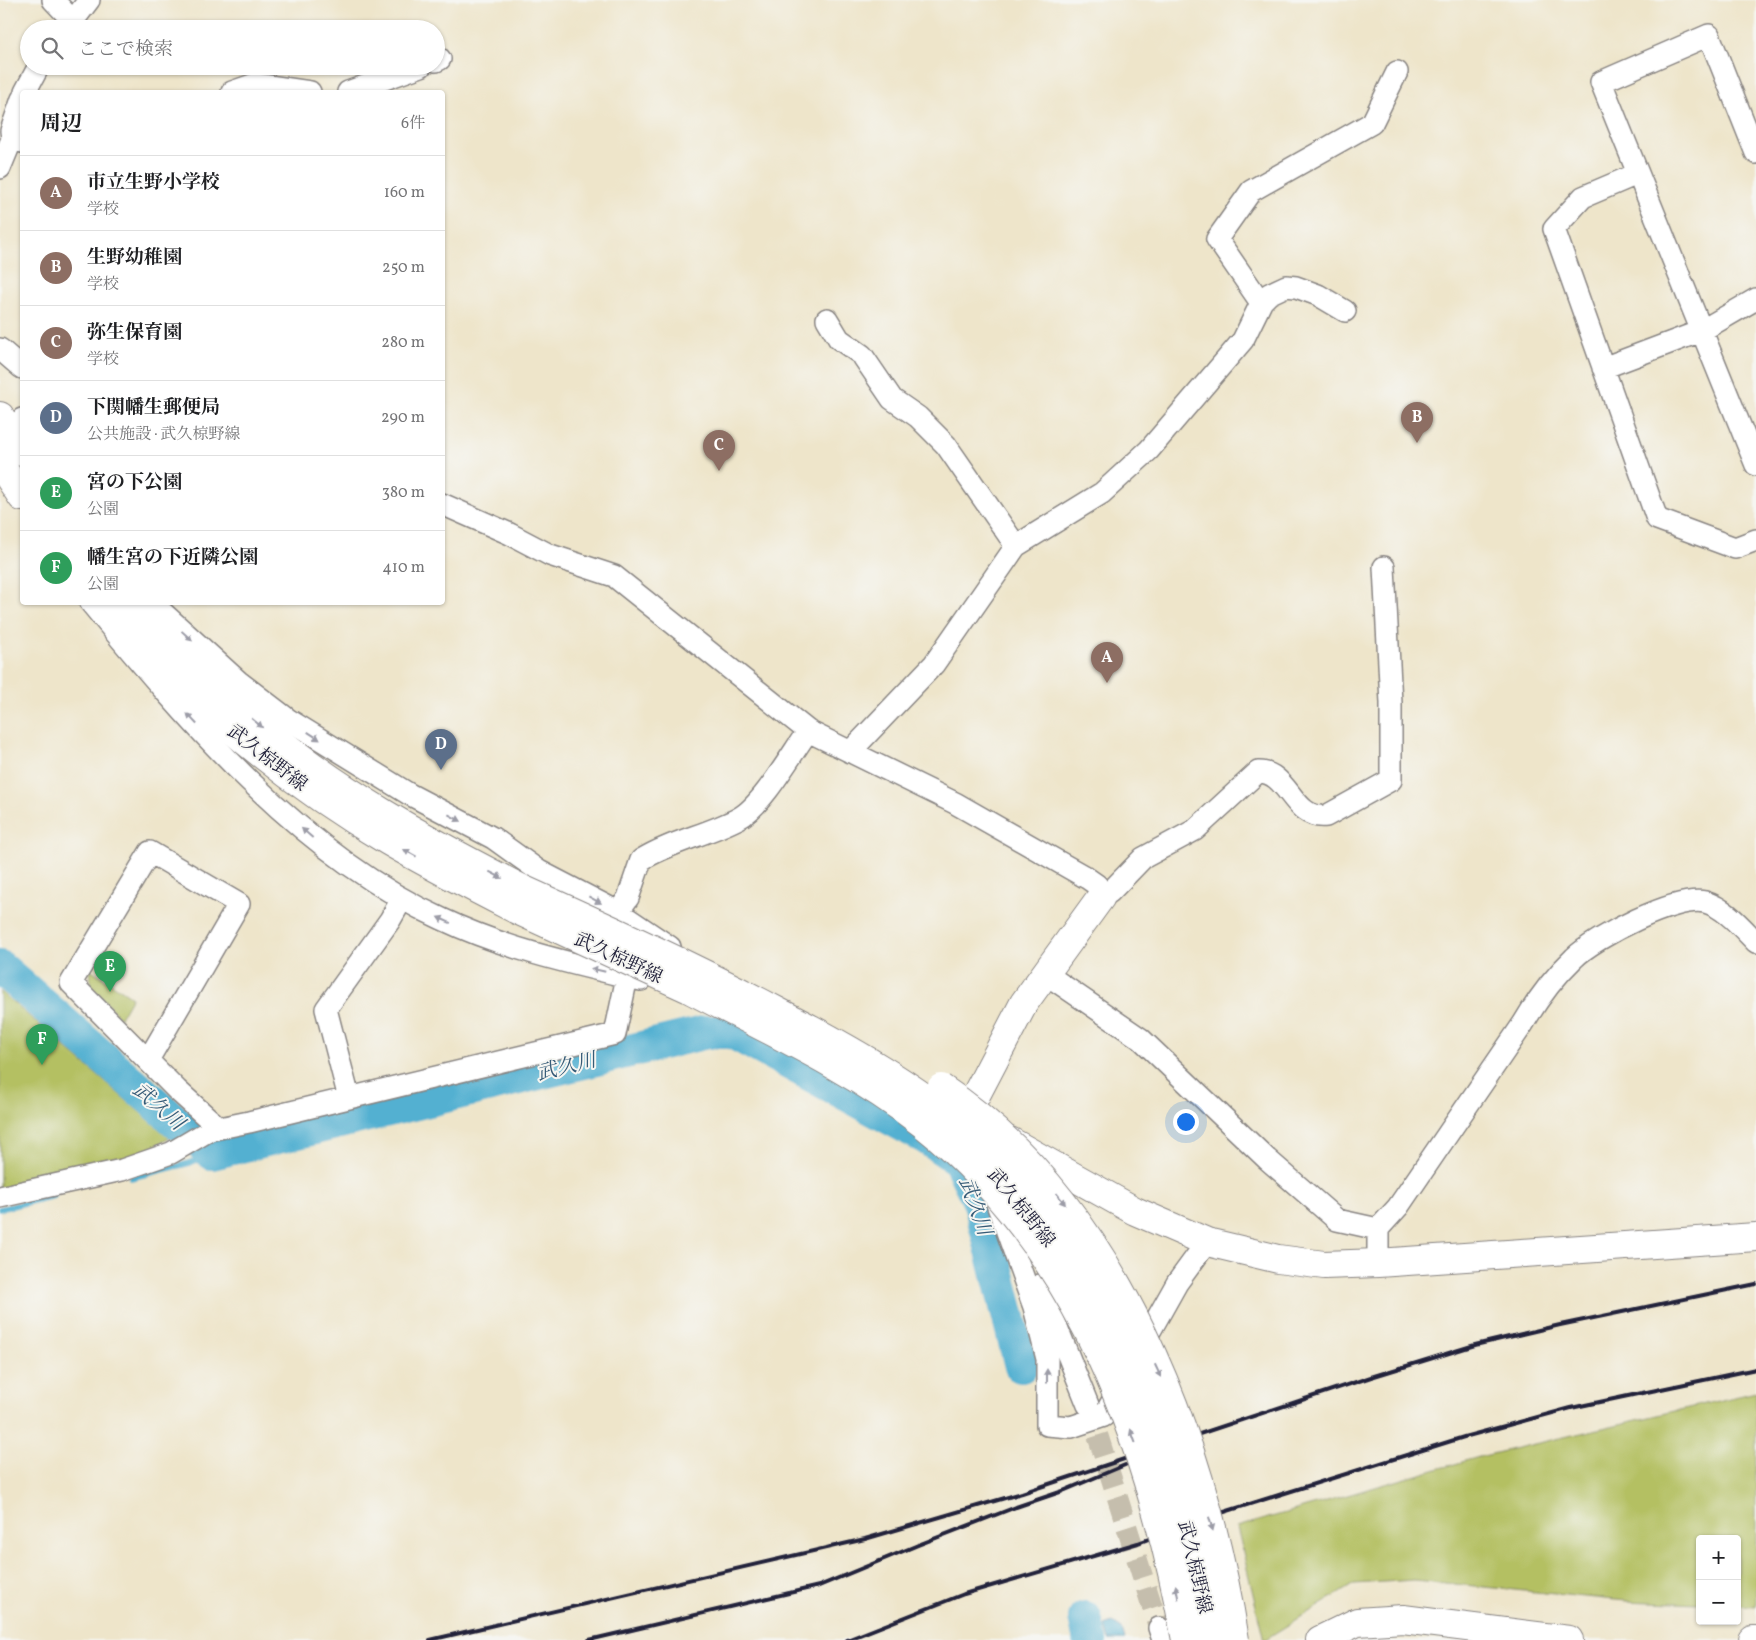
<!DOCTYPE html>
<html lang="ja">
<head>
<meta charset="utf-8">
<style>
  :root { --surface:#fff; --page:#f2f2f2; --text:#202124; --muted:#757577; --line:#e0e0e0; --accent:#d93025 }
  body { margin:0; font-family:Vollkorn,"Noto Serif JP",serif; background:var(--page); color:var(--text) }
  .controls { position:absolute; right:15px; bottom:15px; display:grid; overflow:hidden; border-radius:5px; box-shadow:0 1px 4px #0004 }
  .controls button { width:45px; height:45px; display:grid; place-items:center; padding:0; border:0; border-bottom:1px solid var(--line); background:var(--surface); color:var(--text); font:25px sans-serif }
  .you { position:absolute; left:1185px; top:1121px; width:18px; height:18px; margin:-12px; border:4px solid #fff; border-radius:50%; background:#1a73e8; box-shadow:0 0 0 8px #1a73e833 }
  .badge { display:grid; place-items:center; width:32px; height:32px; border-radius:50%; background:var(--accent); color:#fff; font-size:16px; font-weight:700 }
  .pin { position:absolute; translate:-50% -41px; filter:drop-shadow(0 1px 2px #0008) }
  .pin::after { content:''; position:absolute; top:26px; width:18px; height:15px; background:inherit; clip-path:polygon(0 0,100% 0,50% 100%) }
  .list { margin:0; padding:0; list-style:none }
  h2 { display:flex; justify-content:space-between; align-items:center; height:65px; margin:0; padding:0 20px; font-size:21px }
  h2 small { font-size:16px; font-weight:400; color:var(--muted) }
  .list li { display:grid; grid-template-columns:32px 1fr auto; gap:15px; align-items:center; box-sizing:border-box; height:75px; padding:0 20px; border-top:1px solid var(--line) }
  .list b { display:block; font-size:19px; white-space:nowrap }
  .list p { margin:0; font-size:16px; white-space:nowrap; color:var(--muted) }
  .list em { font-size:16px; font-style:normal; color:var(--muted) }
  .icon { flex:none; width:28px; height:28px; fill:none; stroke:currentColor; stroke-width:2; stroke-linecap:round; stroke-linejoin:round }
  .map { position:relative; flex:none; width:1756px; height:1640px; overflow:hidden }
  .search { position:absolute; background:var(--surface); box-shadow:0 1px 4px #0004; left:20px; top:20px; width:425px; height:55px; display:flex; align-items:center; gap:12px; box-sizing:border-box; padding:0 18px; border-radius:28px; color:var(--muted); font-size:19px }
  .panel { position:absolute; background:var(--surface); box-shadow:0 1px 4px #0004; left:20px; top:90px; width:425px; height:515px; border-radius:5px }
  .map>svg:first-child { display:block }
</style>
</head>
<body>
<div class="map">
<svg width="1756" height="1640" viewBox="0 0 1756 1640">
  <rect width="100%" height="100%" fill="#f6f6f2"/>
  <filter id="ink" filterUnits="userSpaceOnUse"><feTurbulence type="fractalNoise" baseFrequency=".02" numOctaves="2"/><feDisplacementMap in="SourceGraphic" scale="10" xChannelSelector="R" yChannelSelector="G"/><feConvolveMatrix kernelMatrix="1 2 1 2 8 2 1 2 1" color-interpolation-filters="sRGB"/></filter>
  <filter id="wash" filterUnits="userSpaceOnUse"><feTurbulence type="fractalNoise" baseFrequency=".0096" numOctaves="4" result="noise"/><feDisplacementMap in="SourceGraphic" scale="20" xChannelSelector="R" yChannelSelector="G"/><feGaussianBlur stdDeviation="1.12" result="paint"/><feColorMatrix in="noise" values="0 0 0 0 0 0 0 0 0 0 0 0 0 0 0 0 0 1.4 0 .05"/><feComposite in="paint" operator="in"/></filter>
  <g filter="url(#wash)">
    <rect width="100%" height="100%" fill="#eee5ca"/>
    <!-- green -->
    <path fill="#b4c062" stroke="#6b714e" d="M90,969L132,997L120,1018L91,987Z
      M0,991L170,1138L123,1163L0,1189Z
      M1756,1392V1606L1737,1605V1539H1700V1604L1625,1601L1414,1580L1354,1584L1264,1640L1237,1527L1479,1457Z"/>
    <!-- water -->
    <path fill="#53b0d1" stroke="#3a6986" d="M1113,1623L1122,1629L1125,1640H1109L1105,1626Z
      M1087,1627L1093,1632L1096,1640H1085Z"/>
    <g fill="none" stroke-linecap="round" stroke-linejoin="round">
      <!-- stream -->
      <path stroke="#53b0d1" stroke-width="5.5" d="M131,1178L190,1163L212,1153
        M0,1209L54,1196"/>
      <!-- river -->
      <path stroke="#53b0d1" stroke-width="34" d="M0,967L212,1153L707,1032H732L925,1137L959,1160L980,1203L1021,1366
        M1085,1618L1090,1640"/>
    </g>
  </g>
  <g filter="url(#ink)">
    <g fill="none" stroke-linecap="round" stroke-linejoin="round">
      <!-- street-tunnel -->
      <path stroke="#c5bead" stroke-width="21" stroke-dasharray="21 11" stroke-linecap="butt" d="M1088,1405L1159,1628"/>
      <!-- street casing -->
      <g stroke="#888482" stroke-width="24">
        <path id="street" d="M53,0L73,21
          M67,29L89,0
          M436,61L440,59
          M25,92L39,66
          M232,92L255,84L310,92
          M348,92L421,66
          M12,139L11,131L22,99
          M1756,153L1709,35L1601,82L1756,465
          M0,168L12,139L22,142
          M1637,174L1583,197L1554,229L1657,519L1735,548L1756,540
          M1262,301L1257,297L1217,239L1251,191L1372,123L1397,72
          M827,319L839,339L862,355L892,399L918,417L946,445L1016,546
          M0,349L22,368
          M1603,368L1701,331L1756,299
          M0,454L22,419
          M442,504L510,534L550,555L614,576L808,731L955,803L1087,878L1097,885L1101,897L1110,892L1143,858L1195,830L1258,772C1289,771 1292,820 1326,816L1391,780V703L1384,567
          M90,602C187,720 301,855 442,919C505,949 573,964 641,980
          M151,602L238,681L289,720L409,794L493,838L539,871L618,912L670,947
          M850,752L934,664L1016,546L1102,493L1149,450L1243,340L1262,301L1269,294L1286,286L1296,287L1318,295L1345,311
          M1046,974L1141,1039L1267,1159L1337,1220L1378,1229
          M148,1060L239,904L150,852L71,983L177,1090L219,1128
          M349,1098L326,1009L390,920L402,899
          M0,1197L122,1170L171,1153L210,1130L249,1122L615,1034L627,977L618,912L628,898L641,860C672,841 707,835 739,818C762,806 792,753 808,731
          M996,1201L1034,1307L1047,1359V1425L1071,1427L1104,1416L1121,1385
          M1378,1263V1229L1398,1207L1523,1024C1537,1000 1553,978 1574,958C1595,937 1677,895 1705,902C1726,908 1742,928 1756,942
          M1040,1285L1088,1405
          M1140,1349L1177,1283L1207,1242
          M1159,1628L1163,1640"/>
      </g>
      <!-- secondary casing -->
      <g stroke="#888482" stroke-width="30">
        <path id="secondary" d="M0,416L22,452
          M0,464L22,497
          M104,602C185,696 281,778 388,841C429,865 472,887 515,909
          M135,602C173,645 212,685 256,722C336,791 429,841 522,889
          M965,1116L1024,1003L1101,897
          M1010,1141L1135,1211L1207,1242L1278,1259L1324,1265L1378,1263L1756,1237
          M1320,1640L1357,1622L1403,1619L1569,1640
          M1753,1640H1756"/>
      </g>
      <!-- street -->
      <use href="#street" stroke="#fff" stroke-width="21"/>
      <!-- secondary -->
      <use href="#secondary" stroke="#fff" stroke-width="28"/>
      <!-- rail -->
      <path stroke="#22223b" stroke-width="4" d="M430,1640L865,1539L1022,1493L1371,1377L1475,1345L1560,1325L1756,1284
        M589,1640L819,1586L918,1545L1016,1507L1063,1491L1125,1465
        M847,1640L964,1594L1138,1543L1202,1519L1464,1437L1571,1408L1756,1369"/>
      <!-- secondary-bridge casing -->
      <g stroke="#888482" stroke-width="30" stroke-linecap="butt">
        <path id="secondary-bridge" d="M522,889C608,928 694,967 777,1011C853,1050 928,1093 991,1151C1021,1179 1066,1235 1085,1270C1097,1291 1105,1314 1115,1335C1162,1436 1193,1530 1211,1640
          M515,909L707,997
          M691,990C770,1031 853,1069 923,1124C1082,1250 1150,1447 1186,1640
          M941,1088C1117,1205 1203,1439 1235,1640"/>
      </g>
      <!-- secondary-bridge -->
      <use href="#secondary-bridge" stroke="#fff" stroke-width="28"/>
    </g>
    <!-- one-way arrows -->
    <defs><path id="oneway-solid" d="M-6-.8H1V-3.2L6.5 0L1 3.2V.8H-6Z" transform="scale(1.25)"/></defs>
    <g fill="#9c9ca7">
      <use href="#oneway-solid" transform="translate(187 636) rotate(43)"/>
      <use href="#oneway-solid" transform="translate(192 719) rotate(-133)"/>
      <use href="#oneway-solid" transform="translate(257 723) rotate(40)"/>
      <use href="#oneway-solid" transform="translate(314 736) rotate(33)"/>
      <use href="#oneway-solid" transform="translate(455 818) rotate(28)"/>
      <use href="#oneway-solid" transform="translate(307 833) rotate(-139)"/>
      <use href="#oneway-solid" transform="translate(410 853) rotate(-151)"/>
      <use href="#oneway-solid" transform="translate(496 875) rotate(27)"/>
      <use href="#oneway-solid" transform="translate(595 900) rotate(28)"/>
      <use href="#oneway-solid" transform="translate(444 920) rotate(-156)"/>
      <use href="#oneway-solid" transform="translate(598 970) rotate(-167)"/>
      <use href="#oneway-solid" transform="translate(1061 1199) rotate(52)"/>
      <use href="#oneway-solid" transform="translate(1158 1371) rotate(65)"/>
      <use href="#oneway-solid" transform="translate(1047 1376) rotate(-90)"/>
      <use href="#oneway-solid" transform="translate(1133 1436) rotate(-110)"/>
      <use href="#oneway-solid" transform="translate(1211 1524) rotate(74)"/>
      <use href="#oneway-solid" transform="translate(1177 1592) rotate(-101)"/>
    </g>
  </g>
  <g text-anchor="middle" stroke-width="4" stroke-linejoin="round" paint-order="stroke">
    <!-- street labels -->
    <g font-size="19" fill="#22223b" stroke="#f6f6f2">
      <text transform="translate(268 757) rotate(38)" y="7">武久椋野線</text>
      <text transform="translate(619 957) rotate(25)" y="7">武久椋野線</text>
      <text transform="translate(1022 1207) rotate(51)" y="7">武久椋野線</text>
      <text transform="translate(1196 1567) rotate(77)" y="7">武久椋野線</text>
    </g>
    <!-- water labels -->
    <g font-size="20" font-style="italic" fill="#365b77" stroke="#f6f6f2">
      <text transform="translate(566 1066) rotate(-14)" y="7">武久川</text>
      <text transform="translate(159 1106) rotate(41)" y="7">武久川</text>
      <text transform="translate(976 1206) rotate(70)" y="7">武久川</text>
    </g>
  </g>
</svg>
<div class="controls">
<button>+</button>
<button>−</button>
</div>
<div class="you"></div>
<div class="pin badge" style="left:1107px;top:683px;background:#8d6e63">A</div>
<div class="pin badge" style="left:1417px;top:443px;background:#8d6e63">B</div>
<div class="pin badge" style="left:719px;top:471px;background:#8d6e63">C</div>
<div class="pin badge" style="left:441px;top:770px;background:#5c6f8a">D</div>
<div class="pin badge" style="left:110px;top:992px;background:#2e9e5b">E</div>
<div class="pin badge" style="left:42px;top:1065px;background:#2e9e5b">F</div>
<div class="search"><svg class="icon" aria-label="search" viewBox="0 0 24 24"><circle cx="10" cy="10" r="6"/><path d="M15 15l6 6"/></svg>ここで検索</div>
<section class="panel">
<h2>周辺<small>6件</small></h2>
<ul class="list">
<li><span class="badge" style="background:#8d6e63">A</span><div><b>市立生野小学校</b><p>学校</p></div><em>160 m</em></li>
<li><span class="badge" style="background:#8d6e63">B</span><div><b>生野幼稚園</b><p>学校</p></div><em>250 m</em></li>
<li><span class="badge" style="background:#8d6e63">C</span><div><b>弥生保育園</b><p>学校</p></div><em>280 m</em></li>
<li><span class="badge" style="background:#5c6f8a">D</span><div><b>下関幡生郵便局</b><p>公共施設 · 武久椋野線</p></div><em>290 m</em></li>
<li><span class="badge" style="background:#2e9e5b">E</span><div><b>宮の下公園</b><p>公園</p></div><em>380 m</em></li>
<li><span class="badge" style="background:#2e9e5b">F</span><div><b>幡生宮の下近隣公園</b><p>公園</p></div><em>410 m</em></li>
</ul>
</section>
</div>
</body>
</html>
